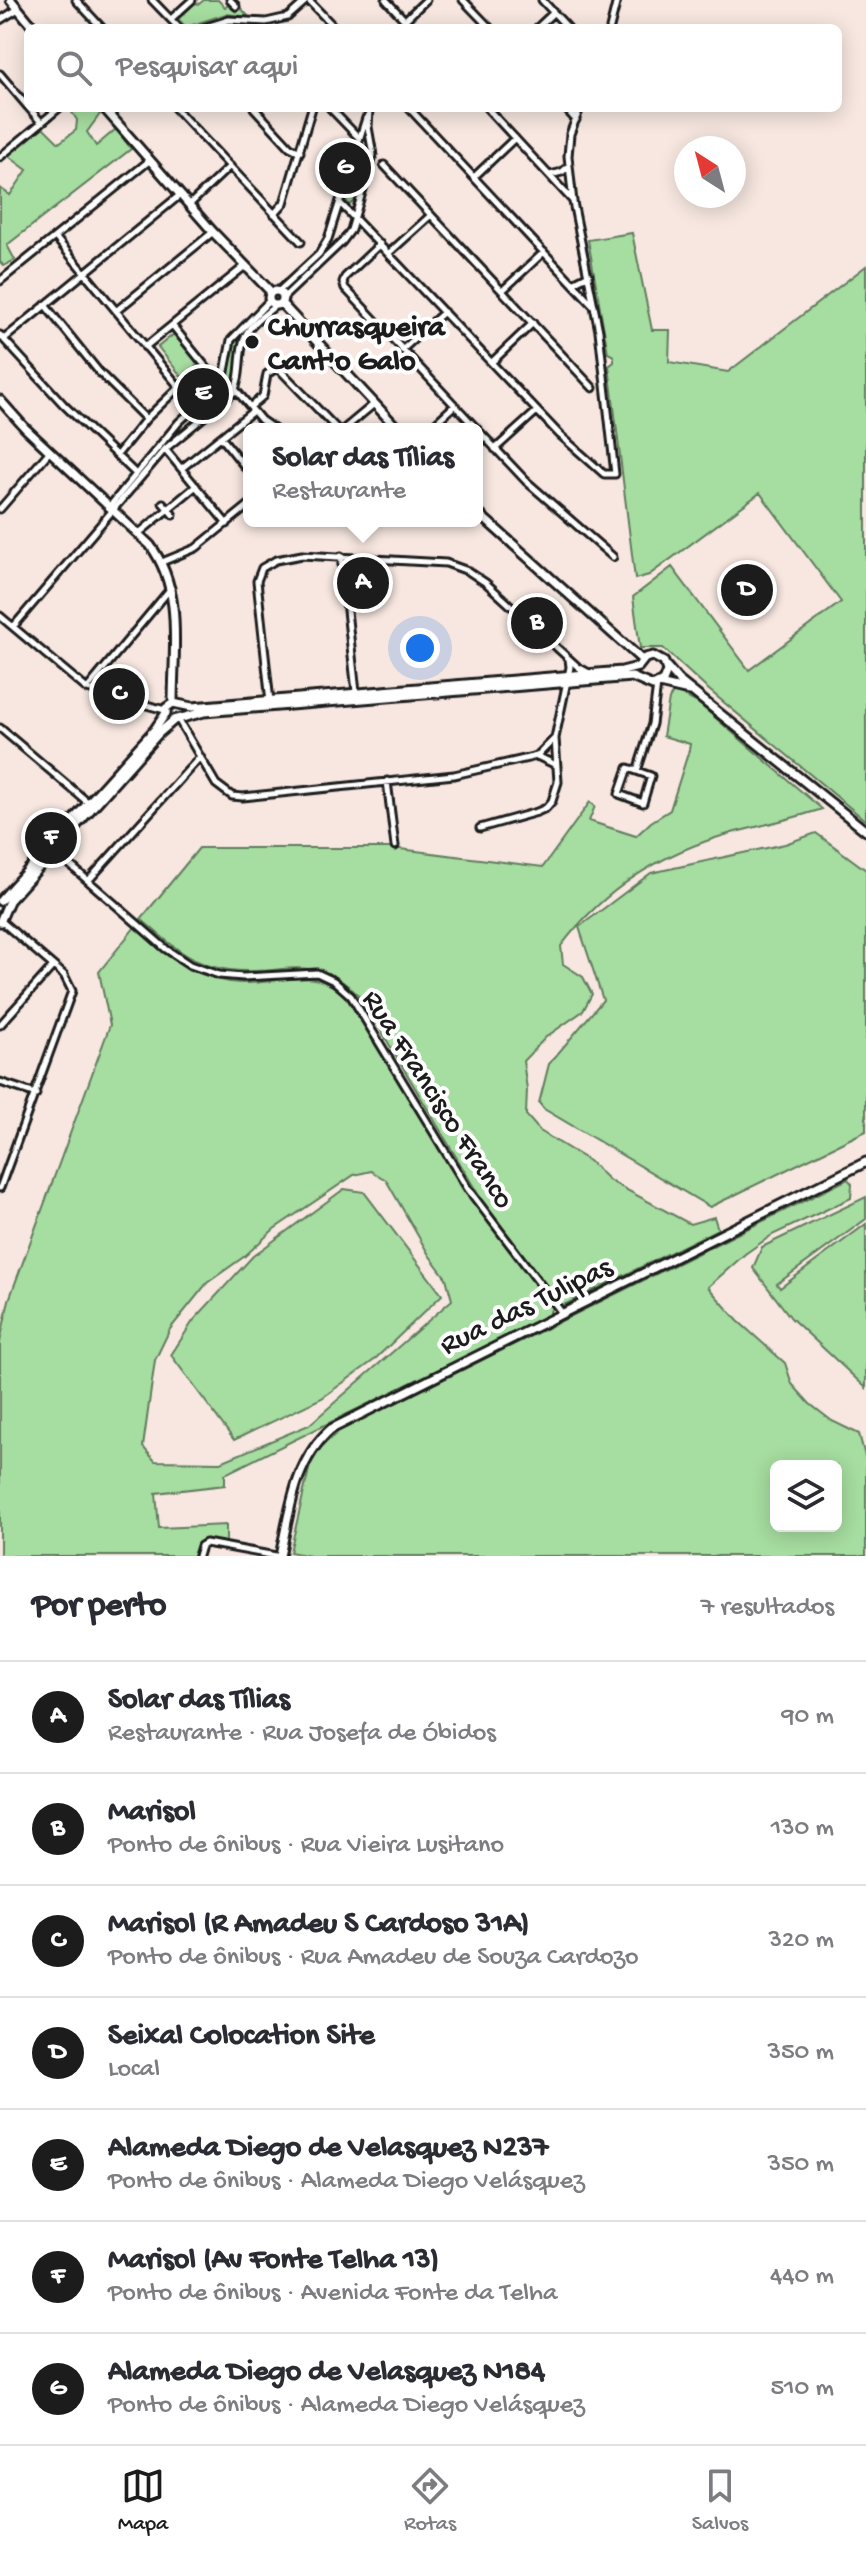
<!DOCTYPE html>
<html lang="pt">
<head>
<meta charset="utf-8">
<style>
  :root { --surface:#fff; --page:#f2f2f3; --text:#2b2b33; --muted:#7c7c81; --line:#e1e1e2; --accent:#1c1c1c }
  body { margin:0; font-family:"Gochi Hand",sans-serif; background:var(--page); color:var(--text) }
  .controls { position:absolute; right:24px; bottom:24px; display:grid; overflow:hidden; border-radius:12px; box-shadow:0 4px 20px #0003 }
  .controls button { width:72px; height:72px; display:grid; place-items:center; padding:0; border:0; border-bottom:2px solid var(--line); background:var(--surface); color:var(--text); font:40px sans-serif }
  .compass { position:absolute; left:674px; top:136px; width:72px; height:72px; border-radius:50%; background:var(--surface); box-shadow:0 4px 20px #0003; rotate:324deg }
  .you { position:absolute; left:420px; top:648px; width:28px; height:28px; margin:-20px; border:6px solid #fff; border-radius:50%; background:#1a73e8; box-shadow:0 0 0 12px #1a73e833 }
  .badge { display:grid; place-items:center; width:52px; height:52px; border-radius:50%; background:var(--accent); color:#fff; font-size:26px; font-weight:700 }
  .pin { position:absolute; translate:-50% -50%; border:4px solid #fff; box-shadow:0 2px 8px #0006 }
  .popup { position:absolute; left:243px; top:423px; width:240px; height:104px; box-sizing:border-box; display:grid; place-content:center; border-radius:12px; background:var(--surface); filter:drop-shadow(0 2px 6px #0005); font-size:26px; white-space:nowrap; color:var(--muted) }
  .popup b { font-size:30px; color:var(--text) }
  .popup::after { content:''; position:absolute; left:50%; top:100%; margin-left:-16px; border:16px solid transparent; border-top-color:var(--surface) }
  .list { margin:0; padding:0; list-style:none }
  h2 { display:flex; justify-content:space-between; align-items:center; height:104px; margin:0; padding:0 32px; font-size:34px }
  h2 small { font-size:26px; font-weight:400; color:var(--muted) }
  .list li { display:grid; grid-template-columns:52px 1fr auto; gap:24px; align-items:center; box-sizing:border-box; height:112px; padding:0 32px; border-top:2px solid var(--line) }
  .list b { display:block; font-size:30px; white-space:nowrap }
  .list p { margin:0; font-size:26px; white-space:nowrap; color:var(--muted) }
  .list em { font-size:26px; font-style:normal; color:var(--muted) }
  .icon { flex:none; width:44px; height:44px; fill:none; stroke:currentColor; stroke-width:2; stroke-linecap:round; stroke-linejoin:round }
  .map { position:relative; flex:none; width:866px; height:1556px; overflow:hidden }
  .search { position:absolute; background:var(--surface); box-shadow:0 4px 20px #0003; left:24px; right:24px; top:24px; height:88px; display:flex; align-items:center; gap:20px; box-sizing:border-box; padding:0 28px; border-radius:12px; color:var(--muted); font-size:30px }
  .sheet { height:888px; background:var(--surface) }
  nav { display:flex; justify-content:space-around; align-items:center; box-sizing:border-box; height:112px; border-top:2px solid var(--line); background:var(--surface); font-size:22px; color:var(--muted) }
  nav a { display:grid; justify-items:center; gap:4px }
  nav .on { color:var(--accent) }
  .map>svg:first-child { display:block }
</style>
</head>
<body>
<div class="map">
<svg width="866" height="1556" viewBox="0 0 866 1556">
  <rect width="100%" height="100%" fill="#f7e7e0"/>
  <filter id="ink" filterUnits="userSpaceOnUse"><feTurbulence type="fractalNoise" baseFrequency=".0125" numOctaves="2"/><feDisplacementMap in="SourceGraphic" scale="16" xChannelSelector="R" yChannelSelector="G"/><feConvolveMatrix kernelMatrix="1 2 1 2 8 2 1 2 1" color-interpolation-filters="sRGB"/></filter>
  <g filter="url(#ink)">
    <!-- green -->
    <path fill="#a6dda0" stroke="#617c5e" stroke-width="2" fill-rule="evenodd" d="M204,0H218L225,7L229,5L236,12L241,8L249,17L226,14L186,27L178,19L195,3L199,4Z
      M69,108H95L100,114L87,132L96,146L116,129L131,149L7,245L15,260L4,266L0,262V188L10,195L27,170L7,155L41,125L59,143L76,130L77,120Z
      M365,127L371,152L356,201L349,205L344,197Z
      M632,233L652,330H670L669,362L728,372L866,266V821L703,685L663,648H640L633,597L672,567L749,670L841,602L760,493L649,575L635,579L609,366L614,362V356L608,353L588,240Z
      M263,310L244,332L236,380L227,396L219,391L227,377L232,344Z
      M174,334L198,364L182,377L158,347Z
      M674,691L698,703L822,809C792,819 762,825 732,833C663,852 604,889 561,946L563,964L583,977L592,994L583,1011L546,1037L523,1061L527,1089L526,1115L540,1131L589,1161L610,1181L690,1224L714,1217L718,1229L562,1306L481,1199L364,1002C314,943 277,983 214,967C185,960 162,937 141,919L199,848H392L543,867L590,802L595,806L589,821L636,836L651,822L670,810L689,750L690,744L663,736L669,699Z
      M816,833L866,870V1131L710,1207L544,1109L539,1103L549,1064L603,1000L579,927L651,873L785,844Z
      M135,927C165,956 188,974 230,982C274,989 313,959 348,1000L470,1198L552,1306L549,1315L225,1474V1485L156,1493L159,1528L226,1525V1545L202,1541L197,1545L193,1556H0V1342L9,1300L110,1025L99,972ZM371,1171L386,1180L429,1255L446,1278L452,1300L309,1425L221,1462L155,1461L143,1447L155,1360L170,1329L207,1283L245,1256L274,1229L354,1175Z
      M848,1179L852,1184L851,1198L772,1235L745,1254L708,1287L738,1321L785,1363L792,1384L810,1404L832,1421L859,1434L866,1460V1556H310L290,1552L310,1465L321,1447L339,1431ZM776,1466H836V1526H776Z
      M344,1189L364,1192L442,1295L373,1361L322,1398L234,1440L171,1355L193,1321L253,1256Z
      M866,1197V1219L777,1284L780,1288L866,1224V1388L791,1318L753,1268L762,1247Z"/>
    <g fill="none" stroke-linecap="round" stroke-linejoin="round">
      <!-- street casing -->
      <g stroke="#1c1c1c" stroke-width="11">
        <path id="street" d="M76,0L102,28
          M152,0L179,28
          M230,0L236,6
          M308,0L335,28
          M386,0L412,28
          M463,0L490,28
          M542,0L568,28
          M289,16L307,0
          M171,19L192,0
          M0,20L18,9
          M405,20L426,0
          M203,28L229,20L266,22L288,17
          M537,28L553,13
          M610,28L617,0
          M0,74L28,107
          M29,108L41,122
          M175,108L301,242
          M254,108L290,147L300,152
          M330,108L359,138
          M409,108L594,306
          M487,108L573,201
          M565,108L576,120
          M0,157L59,108
          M384,165L593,388
          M550,175L562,172L569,166
          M474,177L515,138
          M340,203L560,435L604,474H615L599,331L573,202L568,156L570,134L580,108
          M189,205L230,166
          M274,214L284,203L312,108
          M55,237L204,417
          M380,244L345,277L343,282L345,288L477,429
          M389,253L431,215
          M0,281L149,161
          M573,283L589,275
          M279,291L319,254L328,239L366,118
          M502,291L544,252
          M283,298L342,242L351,230L373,155L368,127L369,110
          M45,305L99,372L146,419
          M116,311L213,232
          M172,325L210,372
          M0,335L64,405L136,474
          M4,339L180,195
          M145,347L245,266
          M402,350L444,312
          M492,362L533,323
          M236,390L261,420L274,429
          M250,407L263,396L267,374L275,369L280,370L337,429
          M344,429L374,404
          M429,429L455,405
          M477,429L526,481L613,557
          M221,437L249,472
          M165,449L227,524
          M495,449L537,411
          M117,455L146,419L179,387
          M182,468L253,411
          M163,503L173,515
          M109,507L179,422L223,382L231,340L269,301
          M0,509L50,451
          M138,534L196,486
          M341,556L356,692
          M162,562L196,548L249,505
          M0,616L87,689L165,710
          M13,627L165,449L233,393C244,374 236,349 248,331C254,321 267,313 276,305
          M87,689L171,588
          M270,702L257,581L262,568L276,560L302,555L446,563L468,571L486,583L578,667L589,673
          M178,719L216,784L232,796L243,797L454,775L537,756L555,738
          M0,728L91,805
          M537,756L556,765
          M628,768L651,776L643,803L619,794Z
          M637,771L652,724L657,685
          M387,781L395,846
          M480,828L537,812L546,808L552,801L558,782L555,738L570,667L569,659
          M53,850L166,949L190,965L219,975L243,977L317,973L334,981L351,996L468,1189L562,1313
          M88,881L200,757
          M0,1025L53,966
          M0,1082L36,1094
          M0,1188L72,991L64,975L1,921
          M198,1556L201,1546L206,1543L276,1556"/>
      </g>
      <!-- secondary casing -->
      <g stroke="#1c1c1c" stroke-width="13">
        <path id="secondary" d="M11,0L34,28
          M104,108L213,232L271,292
          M269 298a7 7 0 1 1 14 0a7 7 0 1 1-14 0Z
          M281,303L398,429
          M0,400L25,428L150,545C184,590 173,650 173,703L166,708V713
          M477,512L642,660
          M667,667L678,680L866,831
          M659,684L689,691
          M0,901L155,729L166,713
          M0,922L9,901L159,733L174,720L204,712L632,677L653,686L663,681L667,671L664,662L653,656L645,658L638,667L622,671L192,707L173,703
          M280,1556C290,1511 294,1461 331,1429L866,1162"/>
      </g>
      <!-- street -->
      <use href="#street" stroke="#fff" stroke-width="5"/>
      <!-- secondary -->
      <use href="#secondary" stroke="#fff" stroke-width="7"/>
    </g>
  </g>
  <!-- markers -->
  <circle fill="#1c1c1c" stroke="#fff" stroke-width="3" cx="252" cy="342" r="8"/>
  <g text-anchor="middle" stroke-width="8" stroke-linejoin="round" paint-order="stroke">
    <!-- poi labels -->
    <g font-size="30" font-weight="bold" fill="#1c1c1c" stroke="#fff" text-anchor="start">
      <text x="268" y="335">Churrasqueira<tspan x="268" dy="34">Cant'o Galo</tspan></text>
    </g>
    <!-- street labels -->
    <g font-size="30" fill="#1c1c1c" stroke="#fff">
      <text transform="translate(440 1098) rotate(57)" y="10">Rua Francisco Franco</text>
      <text transform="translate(525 1304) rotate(-26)" y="10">Rua das Tulipas</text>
    </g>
  </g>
</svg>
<div class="controls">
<button><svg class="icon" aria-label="layers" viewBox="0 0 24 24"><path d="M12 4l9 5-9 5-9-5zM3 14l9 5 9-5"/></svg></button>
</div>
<svg class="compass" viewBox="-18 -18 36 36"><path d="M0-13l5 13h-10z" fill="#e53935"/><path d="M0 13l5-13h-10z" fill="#7c7c81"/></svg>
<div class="you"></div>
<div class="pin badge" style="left:363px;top:583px">A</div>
<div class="popup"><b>Solar das Tílias</b>Restaurante</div>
<div class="pin badge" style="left:537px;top:623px">B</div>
<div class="pin badge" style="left:119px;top:694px">C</div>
<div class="pin badge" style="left:747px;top:590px">D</div>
<div class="pin badge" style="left:203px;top:394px">E</div>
<div class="pin badge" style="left:51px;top:838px">F</div>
<div class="pin badge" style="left:345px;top:168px">G</div>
<div class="search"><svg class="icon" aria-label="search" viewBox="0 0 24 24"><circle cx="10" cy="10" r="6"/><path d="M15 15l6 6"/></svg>Pesquisar aqui</div>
</div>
<section class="sheet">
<h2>Por perto<small>7 resultados</small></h2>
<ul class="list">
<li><span class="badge">A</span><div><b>Solar das Tílias</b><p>Restaurante · Rua Josefa de Óbidos</p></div><em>90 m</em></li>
<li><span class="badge">B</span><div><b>Marisol</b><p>Ponto de ônibus · Rua Vieira Lusitano</p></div><em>130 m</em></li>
<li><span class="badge">C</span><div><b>Marisol (R Amadeu S Cardoso 31A)</b><p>Ponto de ônibus · Rua Amadeu de Souza Cardozo</p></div><em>320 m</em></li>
<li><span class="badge">D</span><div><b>Seixal Colocation Site</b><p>Local</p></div><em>350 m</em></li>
<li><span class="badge">E</span><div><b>Alameda Diego de Velasquez N237</b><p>Ponto de ônibus · Alameda Diego Velásquez</p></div><em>350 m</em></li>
<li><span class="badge">F</span><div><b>Marisol (Av Fonte Telha 13)</b><p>Ponto de ônibus · Avenida Fonte da Telha</p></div><em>440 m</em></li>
<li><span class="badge">G</span><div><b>Alameda Diego de Velasquez N184</b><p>Ponto de ônibus · Alameda Diego Velásquez</p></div><em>510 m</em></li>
</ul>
</section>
<nav>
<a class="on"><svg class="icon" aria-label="map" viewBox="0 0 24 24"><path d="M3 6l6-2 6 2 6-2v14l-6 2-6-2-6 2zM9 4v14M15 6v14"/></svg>Mapa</a>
<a><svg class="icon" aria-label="directions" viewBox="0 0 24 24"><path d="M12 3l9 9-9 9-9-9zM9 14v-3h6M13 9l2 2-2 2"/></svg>Rotas</a>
<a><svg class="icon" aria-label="saved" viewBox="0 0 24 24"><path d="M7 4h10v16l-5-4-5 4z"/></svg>Salvos</a>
</nav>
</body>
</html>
